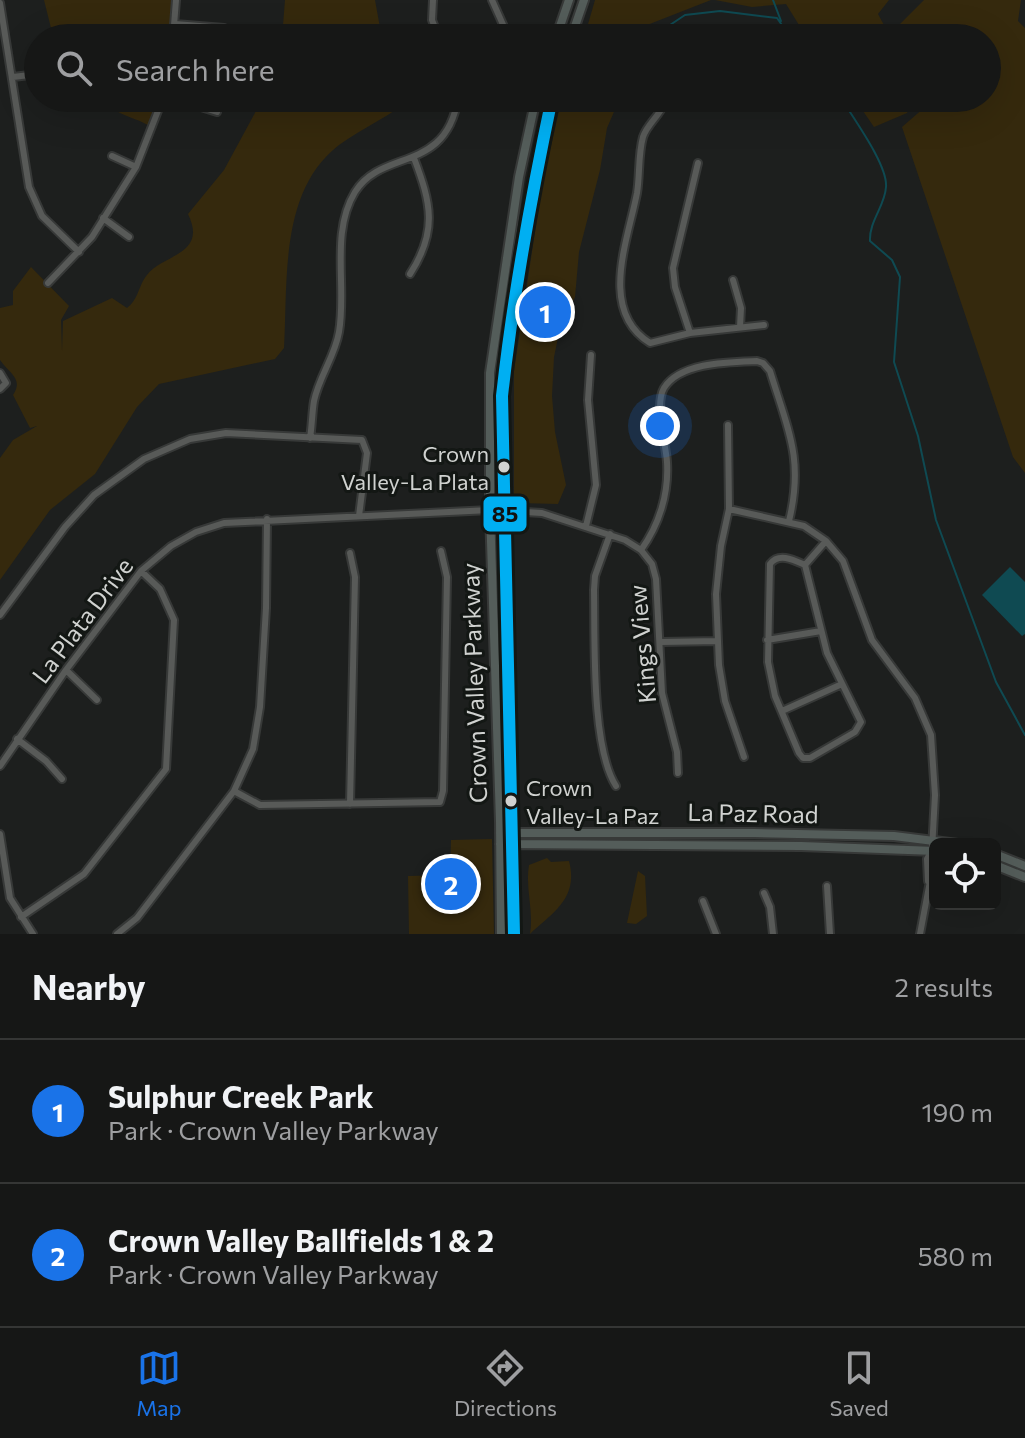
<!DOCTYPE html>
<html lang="en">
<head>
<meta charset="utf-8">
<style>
  :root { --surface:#161716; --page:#232423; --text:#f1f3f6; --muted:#9e9fa1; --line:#353635; --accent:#1a73e8 }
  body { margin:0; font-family:Commissioner,sans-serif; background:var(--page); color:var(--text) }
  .controls { position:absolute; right:24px; bottom:24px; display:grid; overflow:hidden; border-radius:12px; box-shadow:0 8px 32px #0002 }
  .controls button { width:72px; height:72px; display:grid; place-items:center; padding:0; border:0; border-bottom:2px solid var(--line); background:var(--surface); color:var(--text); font:40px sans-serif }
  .you { position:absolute; left:660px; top:426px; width:28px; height:28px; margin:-20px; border:6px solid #fff; border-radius:50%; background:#1a73e8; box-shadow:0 0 0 12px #1a73e833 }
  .badge { display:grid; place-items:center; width:52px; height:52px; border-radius:50%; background:var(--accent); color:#fff; font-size:26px; font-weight:700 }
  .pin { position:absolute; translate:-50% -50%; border:4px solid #fff; box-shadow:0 2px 8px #0006 }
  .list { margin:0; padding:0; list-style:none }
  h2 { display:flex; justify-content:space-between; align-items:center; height:104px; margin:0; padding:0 32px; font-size:34px }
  h2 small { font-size:26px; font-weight:400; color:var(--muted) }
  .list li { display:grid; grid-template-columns:52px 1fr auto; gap:24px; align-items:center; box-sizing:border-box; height:144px; padding:0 32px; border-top:2px solid var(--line) }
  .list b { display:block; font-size:30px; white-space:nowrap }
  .list p { margin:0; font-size:26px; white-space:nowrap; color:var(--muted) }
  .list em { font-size:26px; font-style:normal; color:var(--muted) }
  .icon { flex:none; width:44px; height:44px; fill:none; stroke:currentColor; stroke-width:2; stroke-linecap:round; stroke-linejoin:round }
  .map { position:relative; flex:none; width:1025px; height:934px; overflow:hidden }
  .search { position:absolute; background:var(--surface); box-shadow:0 8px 32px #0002; left:24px; right:24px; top:24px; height:88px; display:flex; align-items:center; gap:20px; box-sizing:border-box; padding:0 28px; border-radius:44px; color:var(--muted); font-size:30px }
  .sheet { height:392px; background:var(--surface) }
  nav { display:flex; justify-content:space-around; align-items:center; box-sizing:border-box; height:112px; border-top:2px solid var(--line); background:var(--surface); font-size:22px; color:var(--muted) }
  nav a { display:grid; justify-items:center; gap:4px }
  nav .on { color:var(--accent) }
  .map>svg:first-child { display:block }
</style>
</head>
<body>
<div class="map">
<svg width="1025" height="934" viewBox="0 0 1025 934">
  <rect width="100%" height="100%" fill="#1d1f1e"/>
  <!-- green -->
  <path fill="#35290d" d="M44,0H173L169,38H95L51,28Z
    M285,0H375L381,33L387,38H282Z
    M595,0H711L642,27L584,38Z
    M715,0H889L878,14L891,38H803L799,25L786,4L752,7Z
    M924,0H1021L1018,21L1025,28V473L1013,457L902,127L925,107L922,98H987V38H903L899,25Z
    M105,98H157L148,125C132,116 113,115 105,98Z
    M263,98H412C389,117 362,128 339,145C279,191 288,281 284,348L275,359L159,384L137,407L95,474L50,510L0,580V458L13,440L37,426L30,428L13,395C24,379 9,373 0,360V308L13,305V291L31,267L69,306L61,320L62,351L63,321L112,298L127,308C139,299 138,286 147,275C163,254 208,255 188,214L224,170Z
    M562,98H620L607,128L600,170L579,252L575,297L560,328L554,357L552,396L555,432L566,485L558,504L519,503L514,497V371L542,185Z
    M854,98H910V107L907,113L874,127Z
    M492,839L494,934H409L408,876L450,875L451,840Z
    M547,858L551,862L569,861C579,899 552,913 530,934C534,910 525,889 529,865Z
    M638,871L645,876L647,916L636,924L627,923Z"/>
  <!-- water -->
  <path fill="#0f4a52" d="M1010,567L1025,582V634L1022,636L982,595Z"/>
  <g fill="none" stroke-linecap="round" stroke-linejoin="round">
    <!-- stream -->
    <path stroke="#0f4a52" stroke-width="2" d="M773,0L781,21
      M642,38L664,29L685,15L720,11L777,18L791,38
      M841,98C853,118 888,165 886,187C885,206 869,221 870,241L892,260L900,277L894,362L918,436L936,520L996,682L1025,735"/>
    <!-- minor casing -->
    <g stroke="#373938" stroke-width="10">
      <path id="minor" d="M433,0L432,20L439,38
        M492,0L509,38
        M0,3L29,187L42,216L79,252
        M175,24L224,28
        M173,38L176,0
        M13,77L38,74
        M172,98L217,112
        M659,98L663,106C658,117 647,125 643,137C638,155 640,175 637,193C628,240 598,311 650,343L690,333L764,325
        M112,156L136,167
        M103,218L129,237
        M410,274C438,231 431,203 414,158
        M733,280L741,308L740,327
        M48,283L92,237L136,167L163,98
        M690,333L675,287L673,268L698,163
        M0,373L6,383L0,389
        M728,425L729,509L721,546L716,594L719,665L725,701L744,757
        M310,438C312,426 312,413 314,401C319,377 335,356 339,332C347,287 330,233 355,192C382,148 446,174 458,98
        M729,509L804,526L826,541L843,561L872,640L915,698L931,735L935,795L932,850L934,860L920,934
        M586,526L596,485L588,400L591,355
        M610,534L595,576L594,590C595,639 591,747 616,786
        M805,565L827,653L861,722L855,732L810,758H803L799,753L775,696L768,662L770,564C779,552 794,560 805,565L826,541
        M0,615L65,527L94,495L144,459L190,439L226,433L362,440L367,453L359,516
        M767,640L821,631
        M661,642L718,641
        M66,670L97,700
        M782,711L842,684
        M17,739L46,761L62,779
        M0,766L66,670L141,571L171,546L196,532L224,523L490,510L542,513L625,540L641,550
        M678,773L677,752L662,693L656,579L652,564L641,550C659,525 669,494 667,462C666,444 654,405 664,388C680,362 730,362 757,361L763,363L770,371C788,430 804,459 789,521
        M234,791L260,805L440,802L443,791L447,577L441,551
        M350,804L355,577L350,553
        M0,834L10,898L33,934
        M928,881L927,859L932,850
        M827,886L830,934
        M764,893L770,907L773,934
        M703,901L716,934
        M21,917L84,874L166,769L174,620L160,589L141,571
        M117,934L137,918L234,791L253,749L260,707L266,608L267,519"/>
    </g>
    <!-- major casing -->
    <g stroke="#373938" stroke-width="12">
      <path id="major" d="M556,38L569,0
        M571,38L584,0
        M500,833H754L894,836L958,844
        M500,844L801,846L935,851
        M995,854L1025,866
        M995,865L1025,877
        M501,934L500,821L490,510V373L519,177L536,98
        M514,934L502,396L508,340L532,192L552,98"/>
    </g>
    <!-- minor -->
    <use href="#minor" stroke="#585a58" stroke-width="6"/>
    <!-- major -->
    <use href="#major" stroke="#545d5a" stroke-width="8"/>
    <!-- bus-1 casing -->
    <g stroke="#131714" stroke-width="18">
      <path id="bus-1" d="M514,934L502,396C513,296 531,197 552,98"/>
    </g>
    <!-- bus-1 -->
    <use href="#bus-1" stroke="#00aff2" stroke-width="12"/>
  </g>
  <!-- markers -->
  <g fill="#d0d2d0" stroke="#131714" stroke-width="3">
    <circle cx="504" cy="467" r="7"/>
    <circle cx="511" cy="801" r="7"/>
  </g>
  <g text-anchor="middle" stroke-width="6" stroke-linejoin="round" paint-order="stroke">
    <!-- bus labels -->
    <g font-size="22" fill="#d0d2d0" stroke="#131714" text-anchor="end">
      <text x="489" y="462">Crown<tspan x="489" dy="28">Valley-La Plata</tspan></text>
      <text x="526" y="796" text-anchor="start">Crown<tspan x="526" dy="28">Valley-La Paz</tspan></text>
    </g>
    <!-- street labels -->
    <g font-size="24" fill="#d0d2d0" stroke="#131714">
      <text transform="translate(83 621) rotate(-53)" y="8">La Plata Drive</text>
      <text transform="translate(643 644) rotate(-95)" y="8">Kings View</text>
      <text transform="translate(475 683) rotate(-92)" y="8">Crown Valley Parkway</text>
      <text transform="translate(753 814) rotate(1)" y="8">La Paz Road</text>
    </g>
  </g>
  <rect stroke="#131714" stroke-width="3" x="482" y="495" width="46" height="38" rx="8" fill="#00aff2"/>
  <g font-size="22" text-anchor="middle" font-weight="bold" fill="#111">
    <text x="505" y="522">85</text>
  </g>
</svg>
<div class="controls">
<button><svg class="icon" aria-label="locate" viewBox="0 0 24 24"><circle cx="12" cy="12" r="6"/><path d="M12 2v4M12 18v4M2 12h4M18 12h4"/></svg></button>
</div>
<div class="you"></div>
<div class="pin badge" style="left:545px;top:312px">1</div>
<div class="pin badge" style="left:451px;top:884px">2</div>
<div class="search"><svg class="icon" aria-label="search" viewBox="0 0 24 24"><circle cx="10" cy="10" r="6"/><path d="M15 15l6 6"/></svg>Search here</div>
</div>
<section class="sheet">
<h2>Nearby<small>2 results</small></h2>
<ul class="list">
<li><span class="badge">1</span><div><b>Sulphur Creek Park</b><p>Park · Crown Valley Parkway</p></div><em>190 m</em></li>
<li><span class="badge">2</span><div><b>Crown Valley Ballfields 1 &amp; 2</b><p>Park · Crown Valley Parkway</p></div><em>580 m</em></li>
</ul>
</section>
<nav>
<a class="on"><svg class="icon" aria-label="map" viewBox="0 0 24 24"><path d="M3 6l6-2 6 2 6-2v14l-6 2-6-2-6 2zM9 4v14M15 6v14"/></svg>Map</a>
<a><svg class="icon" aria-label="directions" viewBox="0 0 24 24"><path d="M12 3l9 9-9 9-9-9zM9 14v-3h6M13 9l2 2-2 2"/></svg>Directions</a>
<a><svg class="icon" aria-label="saved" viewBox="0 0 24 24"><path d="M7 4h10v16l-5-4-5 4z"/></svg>Saved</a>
</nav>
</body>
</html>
